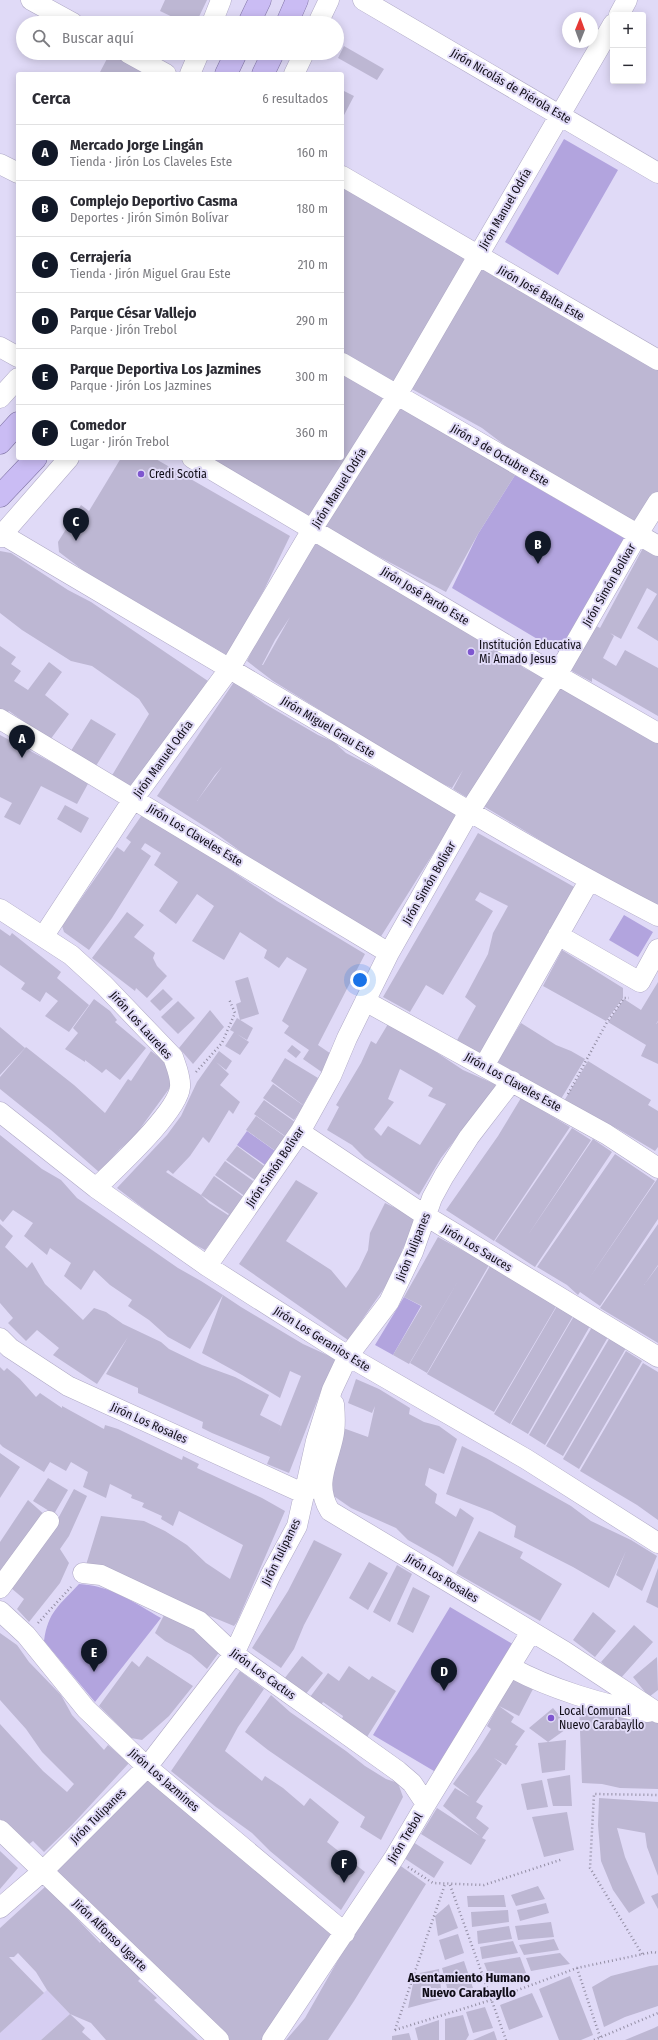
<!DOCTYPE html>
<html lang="es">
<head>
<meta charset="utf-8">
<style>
  :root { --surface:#fff; --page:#f2f2f3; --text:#2b2b33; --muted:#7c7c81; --line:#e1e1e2; --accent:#111827 }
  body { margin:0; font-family:"Fira Sans Condensed",sans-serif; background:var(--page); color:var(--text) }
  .controls { position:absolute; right:12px; top:12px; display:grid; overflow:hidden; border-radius:4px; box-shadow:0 2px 10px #0003 }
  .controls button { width:36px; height:36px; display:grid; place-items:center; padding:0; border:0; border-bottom:1px solid var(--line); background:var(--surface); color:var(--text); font:20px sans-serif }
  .compass { position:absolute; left:562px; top:12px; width:36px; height:36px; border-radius:50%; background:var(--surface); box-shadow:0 2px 10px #0003; rotate:1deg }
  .you { position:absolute; left:360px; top:980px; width:14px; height:14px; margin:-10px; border:3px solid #fff; border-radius:50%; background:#1a73e8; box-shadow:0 0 0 6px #1a73e833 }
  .badge { display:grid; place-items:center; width:26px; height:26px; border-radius:50%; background:var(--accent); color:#fff; font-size:13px; font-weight:700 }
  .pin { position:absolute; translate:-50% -33px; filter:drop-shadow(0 1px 2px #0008) }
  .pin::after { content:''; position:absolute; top:21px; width:14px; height:12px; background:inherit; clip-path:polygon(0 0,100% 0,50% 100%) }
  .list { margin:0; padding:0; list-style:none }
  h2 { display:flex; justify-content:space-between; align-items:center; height:52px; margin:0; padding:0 16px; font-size:17px }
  h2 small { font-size:13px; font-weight:400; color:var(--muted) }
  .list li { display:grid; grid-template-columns:26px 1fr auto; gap:12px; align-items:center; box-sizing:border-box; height:56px; padding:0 16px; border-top:1px solid var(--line) }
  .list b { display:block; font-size:15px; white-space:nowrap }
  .list p { margin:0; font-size:13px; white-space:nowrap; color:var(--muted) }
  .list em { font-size:13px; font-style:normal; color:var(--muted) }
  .icon { flex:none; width:22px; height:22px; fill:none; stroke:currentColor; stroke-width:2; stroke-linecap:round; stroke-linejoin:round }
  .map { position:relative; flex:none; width:658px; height:2040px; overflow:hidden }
  .search { position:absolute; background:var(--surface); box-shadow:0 2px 10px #0003; left:16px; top:16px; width:328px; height:44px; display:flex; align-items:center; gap:10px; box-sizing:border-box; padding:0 14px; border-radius:22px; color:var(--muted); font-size:15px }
  .panel { position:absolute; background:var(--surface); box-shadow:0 2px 10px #0003; left:16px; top:72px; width:328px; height:388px; border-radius:4px }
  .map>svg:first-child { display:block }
</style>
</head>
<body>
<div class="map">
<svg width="658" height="2040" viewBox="0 0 658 2040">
  <rect width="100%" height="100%" fill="#e0daf7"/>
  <!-- built -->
  <path fill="#d6cef2" d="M47,1990L70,2014L41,2040H0V2033Z"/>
  <!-- green -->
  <path fill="#b2a4de" d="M564,139L618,170L558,275L505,242Z
    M515,475L626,539L559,652L452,588L478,534Z
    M624,915L653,932L638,957L609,940Z
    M247,1131L278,1153L268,1167L237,1145Z
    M404,1297L421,1306L393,1355L375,1345Z
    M79,1584C110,1585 135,1603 161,1618L95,1702L44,1641C48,1611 60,1605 79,1584Z
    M450,1607L516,1646L439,1774L373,1735Z"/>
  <!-- building -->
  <path fill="#bdb7d3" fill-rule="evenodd" d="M165,0H207L196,23H185L160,11Z
    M344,46L384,69L377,80L338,58Z
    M110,53L151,74H99Z
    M342,90L354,96L342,119Z
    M342,180L470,259L394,386L342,356Z
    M479,263L658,367V493L638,523L531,465L482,428L410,388Z
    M342,369L390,396L312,522L206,458H342Z
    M398,402L494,458L515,475L478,534L446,592L370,552L357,547L323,526Z
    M121,458H154L290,536L264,590L227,655L84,571L59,552L58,542L81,505L89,511Z
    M315,541L510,657L524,668L546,679L471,800L453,789L463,770L452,788L432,779L273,681L247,661L261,632ZM290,617L263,665H262L275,640Z
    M643,548L658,555V641L637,628L657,594L647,588L621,639L610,633L614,636L603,658L616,666L625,650L658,668V716L592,678V682L568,669L593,624L600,628Z
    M0,551L11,553L68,590L91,602L208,681L163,743L154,753L149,763L131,790L111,777L149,714L139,699L92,666L71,661L22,630L0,613Z
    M0,646L16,657L11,664L21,671L14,681L28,690L49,662L62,672L45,695L69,714L50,740L9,711L5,715L0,712Z
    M234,682L265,704L318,735L334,742L346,753L410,786L458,814L380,938L304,890L265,869L218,835L157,796ZM222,767L197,801L215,775Z
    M558,682L658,736V907L573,860L480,804Z
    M91,719L116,734L94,769L69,754Z
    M0,735L89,782L77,804L41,786L20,825L4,817L12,803L0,797Z
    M65,805L89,818L81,833L57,819Z
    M144,812L277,901L365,954L318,1045L337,1058L326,1075L303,1059L309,1050L284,1033L289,1026L282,1021L307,969L287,957L279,968L264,958L267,950L240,932L224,960L192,941L214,906L197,894L176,924L159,911L178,882L154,865L161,853L145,843L151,834L141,849L151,856L112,918L89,950L64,932L62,926L117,847L124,852L131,842L126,838Z
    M478,833L576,888L534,957L479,1055L456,1042L476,1006L465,997L488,954L493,933L508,906L480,892L475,900L493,911L443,995L426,985L410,1012L383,997Z
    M127,912L144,925L134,937L155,953L153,958L157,966L167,976L147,998L136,988L135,991L92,958Z
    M0,929L10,936L12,933L61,972L57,978L89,1005L69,1032L45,1016L58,1001L46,992L40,1002L21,989L25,983L0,965Z
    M562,950L623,988V998L606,1021L543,986Z
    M248,977L259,1014L240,1020L236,1004L241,1002L235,981Z
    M658,982V1021L656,1024L658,1022V1064L641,1056L646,1045L608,1022L624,999L641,1010Z
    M163,989L173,999L160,1011L150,1001Z
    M94,999L110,1011L117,1020L115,1022L146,1048L120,1080L106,1069L102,1073L85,1060V1062L65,1049L78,1033L73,1028Z
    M178,1001L195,1018L178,1034L161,1017Z
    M210,1010L224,1027L193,1064L179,1048Z
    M237,1018L253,1028L247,1040L237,1034L249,1042L240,1055L225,1046L234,1032L230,1030Z
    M521,1023L556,1045L571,1051L585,1059L561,1099L497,1062Z
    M388,1024L436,1052L463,1070L497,1085L441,1158L419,1195L365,1158L352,1145L327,1130L339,1107L336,1105L361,1063L371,1041L376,1044ZM400,1069L433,1088L428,1096L446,1104L420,1145L388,1126L381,1136L374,1129L394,1102L388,1099Z
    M0,1027L25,1048L0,1075Z
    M292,1045L301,1052L296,1058L287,1051Z
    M26,1047L74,1085L105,1113L128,1079L131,1081L151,1051L168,1064L174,1082L134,1137L120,1149L99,1172L51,1130L0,1089V1077Z
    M219,1051L232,1061L226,1070L216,1062L229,1074L220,1085L240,1102L233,1114L229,1110L209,1143L203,1137L190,1156L173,1174L168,1170L166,1172L201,1195L214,1176L245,1198L205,1250L182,1238L117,1188L167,1135L181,1116L197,1082ZM201,1195L229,1214L228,1215L209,1203Z
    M285,1058L318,1078L303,1105L271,1081Z
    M588,1061L651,1100L648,1105L658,1111V1147L655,1151L618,1129L564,1101Z
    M273,1084L304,1106L294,1120L263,1098Z
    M521,1098L570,1127L494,1241L446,1210L498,1136Z
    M264,1100L295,1122L285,1136L254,1114Z
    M256,1116L287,1138L277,1152L246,1130Z
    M572,1128L591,1140L528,1235L593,1139L612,1152L535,1267L495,1241Z
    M0,1135L42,1169L61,1180L77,1198L178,1268L201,1281L223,1295L241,1307L303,1344L336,1359L323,1386L289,1473L267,1464L270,1457L212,1433L202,1428L203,1422L138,1393V1388L106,1374L128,1337L97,1384L53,1355L59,1348L37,1330L26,1341L8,1323L13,1318L0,1303V1224L13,1236L5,1247L27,1268L32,1262L45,1284L83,1320L94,1308L106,1312L123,1324L161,1342L169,1349L202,1365L235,1377L269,1395L260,1415L281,1426L278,1434L301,1376L290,1371L280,1398L242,1375L202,1353L223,1295L190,1349L168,1337L149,1320L128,1306L132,1300L110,1285L94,1270L81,1290L64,1276L71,1263L50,1248L47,1255L24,1236L33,1223L13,1210L3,1222L0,1219Z
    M237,1146L267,1168L258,1182L226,1160Z
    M615,1154L655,1181L588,1280L658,1178V1219L600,1306L580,1292L578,1295L567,1285L537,1267Z
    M225,1161L256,1183L246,1197L215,1175Z
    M296,1180L318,1193L286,1241L331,1270L346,1288L359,1269L368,1250L370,1233L385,1203L418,1219L402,1250L399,1267L348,1340L239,1264Z
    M658,1224V1265L644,1285L658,1266V1343L600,1308Z
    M438,1237L489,1265L427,1373L410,1363L461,1276L409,1364L393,1355L422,1306L404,1297Z
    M490,1266L557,1305L494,1412L427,1374Z
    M557,1306L573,1316L510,1424L494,1414Z
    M574,1316L590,1326L528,1434L511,1424Z
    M592,1327L608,1337L545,1445L529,1435Z
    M609,1339L626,1348L563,1456L546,1446Z
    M626,1351L642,1361L579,1469L563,1459Z
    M643,1363L658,1372V1520L637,1505L580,1471Z
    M0,1367L4,1371L7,1368L20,1379L36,1397L40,1393L62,1408V1406L102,1428L104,1429L105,1425L118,1429L182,1460L183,1456L199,1464L197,1468L262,1498L285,1511L237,1622L234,1626L86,1565L101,1516L144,1521L165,1531L187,1545L206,1563L230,1579L243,1545L179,1511L173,1526L161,1519L162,1516L142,1507L144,1503L131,1498L132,1495L110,1484L106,1498L83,1487L88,1472L71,1462L66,1471L50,1462L44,1472L3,1447L0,1444Z
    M356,1379L379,1389L410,1408L409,1414L424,1422L439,1426L457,1439L444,1474L429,1468L425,1485L437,1494L435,1503L456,1517L460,1508L474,1518L453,1567L440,1558L408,1540L396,1528L351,1508L328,1492L343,1428L368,1437L375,1406L372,1413L348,1403Z
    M462,1446L486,1458L571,1506L591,1521L631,1540L657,1556L642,1591L616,1575L626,1551L609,1588L573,1567L514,1537L516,1526L492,1512L446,1494Z
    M0,1453L20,1467L0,1498Z
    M48,1478L68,1490L54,1514L33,1501Z
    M74,1489L87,1496L69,1536L60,1549L69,1563L60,1583L29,1622L17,1609L24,1599L11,1588L54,1526Z
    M28,1500L46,1516L0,1575V1542Z
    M479,1531L523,1552L520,1558L562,1584L540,1621L456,1573Z
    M314,1540L342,1554L304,1625L294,1649L281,1668L252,1648L288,1591Z
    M369,1562L388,1573L368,1610L349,1598Z
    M397,1565L412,1574L390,1622L373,1612Z
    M658,1568V1608L646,1602Z
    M413,1587L430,1596L413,1633L397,1624Z
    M593,1612L616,1631L595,1657L573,1640Z
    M165,1613L186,1623L220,1651L207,1669L191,1655L165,1641L155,1633Z
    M634,1625L653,1642L620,1679L601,1662Z
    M0,1633L17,1645L29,1662L61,1695L72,1715L104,1750L108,1745L129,1763L72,1825L44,1852L33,1841L27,1846L0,1819V1724L43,1771L67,1792L74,1784L42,1752L26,1729L0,1700Z
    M147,1656L193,1686L169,1716L142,1740L131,1738L99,1706L132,1661L139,1667Z
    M302,1656L323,1673L305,1695L284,1679Z
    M657,1657L658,1690L649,1697L633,1677Z
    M349,1666L369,1680L372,1676L396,1691L367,1737L342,1719L343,1716L323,1702L321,1705L310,1697L328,1673L339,1681Z
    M240,1671L264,1689L238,1727L225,1751L262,1781L265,1776L283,1788L304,1806L310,1798L339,1822L327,1842L365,1872L341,1910L270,1851L252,1833L216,1807L171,1771Z
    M513,1678L533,1689L519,1716L499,1706L514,1717L511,1722L525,1731L515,1745L518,1746L506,1765L494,1758L502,1764L476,1802L483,1806L476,1818L489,1828L482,1838L486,1840L471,1865L421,1834L437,1808L480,1836L443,1806L455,1788L470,1797L453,1784L479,1748L491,1729L487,1726Z
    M271,1695L290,1712L346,1751L365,1766L386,1779L398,1783L403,1797L381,1840L360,1827L365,1817L268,1750L245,1732Z
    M579,1704L638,1717L658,1723V1789L620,1788L602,1784L582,1783Z
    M553,1708L569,1727L548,1742L566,1740L565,1770L542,1773L538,1743L548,1742L529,1728Z
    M149,1775L336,1934L264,2040H225L53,1873Z
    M570,1775L572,1806H553L547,1779Z
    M542,1780L548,1807L527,1810L521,1784Z
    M599,1798L658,1802V1876L647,1847L645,1833L617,1828L625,1857L645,1903L629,1913L613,1890L601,1861L598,1825Z
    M567,1812L574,1850L544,1857L532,1817Z
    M413,1842L444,1862L434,1878L404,1858Z
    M0,1851L18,1868L0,1889Z
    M398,1864L426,1884L354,2001L328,2040H286L305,2018L350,1939Z
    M46,1886L100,1943L103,1939L141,1978L138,1981L157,1998L154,2000L198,2040H106L91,2023L70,2014L85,2028L82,2032L91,2040H41L70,2014L47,1990L36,1972L18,1953L14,1957H9L44,1993L0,2033V1928Z
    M538,1886L545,1899L516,1906L511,1895Z
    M658,1893V1909L651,1896Z
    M504,1895L506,1907H468L467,1896Z
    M546,1903L549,1913L520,1921L517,1910Z
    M449,1904L458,1928L438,1936L435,1916Z
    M508,1910L509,1922L472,1927L471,1912Z
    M551,1922L554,1937L518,1940L515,1926Z
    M509,1926L512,1939L478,1944L477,1931Z
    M458,1934L464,1953L445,1960L439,1940Z
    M554,1939L559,1950L524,1955L519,1945Z
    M513,1941L518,1953L482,1959L480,1947Z
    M560,1953L570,1964L531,1971L526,1958Z
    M520,1957L526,1973L492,1983L484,1963Z
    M464,1961L473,1988L449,1995L442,1968Z
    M658,1965V2006L625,2017L604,2027L592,1987L611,1976L650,1966Z
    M439,1969L442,1999L408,2008L415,1974Z
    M570,1976L593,2035L581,2040H559L539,1989Z
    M532,1993L543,2017L509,2030L500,2005Z
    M485,2007L493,2028L473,2033L466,2012Z
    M463,2015L469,2035L466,2040H445V2019Z
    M439,2020V2040H418L415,2028Z
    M658,2026V2040H625L654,2028Z
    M494,2031L497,2040H473Z
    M409,2033L411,2040H392V2036Z"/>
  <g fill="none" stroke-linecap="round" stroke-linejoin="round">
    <!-- minor casing -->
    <g stroke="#afa9c5" stroke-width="21">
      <path id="minor" d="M31,0L73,23
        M363,0L658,173
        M619,15L627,0
        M212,23L221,0
        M318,23L329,0
        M128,53L166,74
        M190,74L199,53
        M294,74L304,53
        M0,164L18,173
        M342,176L658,360
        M0,347L18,357
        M342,363L658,546
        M0,398L18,378
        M192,458L557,675L658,733
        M0,533C110,597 220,662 330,728C438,793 546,859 658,916
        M0,537L69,458
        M0,719L389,953
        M0,909L71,955L104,985L173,1057C176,1066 181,1077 180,1087C178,1112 116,1168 96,1188
        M558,935L640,982L658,949
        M43,937L134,798L230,668L313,528L397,395L613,24
        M365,1001L606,1134L658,1168
        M484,1066L589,881
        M0,1112L96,1188L207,1266L348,1356L526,1459L658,1543
        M300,1132L426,1216L658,1357
        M207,1266L300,1132L331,1076L347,1038L389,953L469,812L557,675L638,534L658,502
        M0,1338L10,1348L68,1386L305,1494
        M334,1404C335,1415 336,1427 333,1438C327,1465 314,1485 330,1511L564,1651L658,1713
        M83,1573L101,1575L199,1621L234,1654L398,1771L412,1783L426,1804
        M0,1588L49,1521
        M0,1611L26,1635L86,1709L147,1767L345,1933
        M510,1667C548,1688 605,1706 648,1712
        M0,1830L219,2040
        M0,1908L43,1871L147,1767L234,1654L271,1574L297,1526L316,1441L332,1390L348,1356L389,1302L413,1252L432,1198L444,1176L469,1137L512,1081
        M272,2040L394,1858L426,1804L531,1632"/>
    </g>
    <!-- trunk casing -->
    <g stroke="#8074a5" stroke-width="23">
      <path id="trunk" d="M249,23L260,0
        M287,23L297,0
        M226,74L236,53
        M263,74L273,53
        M0,443L18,423
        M0,496L36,458"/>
    </g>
    <!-- path -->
    <path stroke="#928da3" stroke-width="2.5" stroke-dasharray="1 3" stroke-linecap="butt" d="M196,1072L222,1043L235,1013L229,999
      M568,1094L607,1022L624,998H629
      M38,1623L71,1587
      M408,1867L433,1883L484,1885L563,1859
      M450,1885L506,2040
      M642,1954L590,1868L594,1794L658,1795
      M577,1968L601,2040
      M395,2030L491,2000L577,1968L653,1952L658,1953
      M395,2030L445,1884
      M594,2040L658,2013"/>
    <!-- minor -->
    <use href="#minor" stroke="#fff" stroke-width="20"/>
    <!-- trunk -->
    <use href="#trunk" stroke="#cabcf4" stroke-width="22"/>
  </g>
  <!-- markers -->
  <g fill="#7e56cf" stroke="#e0daf7" stroke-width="1.5">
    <circle cx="141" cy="474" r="4"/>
    <circle cx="471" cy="652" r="4"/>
    <circle cx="551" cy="1718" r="4"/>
  </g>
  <g text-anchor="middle" stroke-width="4" stroke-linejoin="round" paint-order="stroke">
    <!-- street labels -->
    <g font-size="12" fill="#100d17" stroke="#e0daf7">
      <text transform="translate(511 86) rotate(30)" y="4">Jirón Nicolás de Piérola Este</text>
      <text transform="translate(505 209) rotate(-60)" y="4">Jirón Manuel Odría</text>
      <text transform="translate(541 293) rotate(30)" y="4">Jirón José Balta Este</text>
      <text transform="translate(500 455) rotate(30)" y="4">Jirón 3 de Octubre Este</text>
      <text transform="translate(339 488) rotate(-58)" y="4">Jirón Manuel Odría</text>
      <text transform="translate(609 585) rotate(-60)" y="4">Jirón Simón Bolívar</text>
      <text transform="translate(425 596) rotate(31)" y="4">Jirón José Pardo Este</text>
      <text transform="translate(328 727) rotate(31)" y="4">Jirón Miguel Grau Este</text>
      <text transform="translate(163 759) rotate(-54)" y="4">Jirón Manuel Odría</text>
      <text transform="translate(195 835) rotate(31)" y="4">Jirón Los Claveles Este</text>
      <text transform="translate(429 883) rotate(-60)" y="4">Jirón Simón Bolívar</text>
      <text transform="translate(141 1025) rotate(48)" y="4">Jirón Los Laureles</text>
      <text transform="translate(513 1082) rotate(29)" y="4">Jirón Los Claveles Este</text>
      <text transform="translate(275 1167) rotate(-56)" y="4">Jirón Simón Bolívar</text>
      <text transform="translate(413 1247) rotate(-68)" y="4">Jirón Tulipanes</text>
      <text transform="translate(477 1248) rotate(31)" y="4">Jirón Los Sauces</text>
      <text transform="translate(322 1339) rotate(32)" y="4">Jirón Los Geranios Este</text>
      <text transform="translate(149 1423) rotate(24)" y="4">Jirón Los Rosales</text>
      <text transform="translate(281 1552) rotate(-64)" y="4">Jirón Tulipanes</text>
      <text transform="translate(442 1578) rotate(31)" y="4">Jirón Los Rosales</text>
      <text transform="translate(263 1674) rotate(36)" y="4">Jirón Los Cactus</text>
      <text transform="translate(164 1780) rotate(41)" y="4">Jirón Los Jazmines</text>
      <text transform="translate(98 1816) rotate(-45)" y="4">Jirón Tulipanes</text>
      <text transform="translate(405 1838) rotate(-59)" y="4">Jirón Trebol</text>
      <text transform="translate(110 1935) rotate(44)" y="4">Jirón Alfonso Ugarte</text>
    </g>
    <!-- poi labels -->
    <g font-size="12" fill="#100d17" stroke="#e0daf7" text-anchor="start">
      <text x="149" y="478">Credi Scotia</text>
      <text x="479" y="649">Institución Educativa<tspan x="479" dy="14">Mi Amado Jesus</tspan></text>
      <text x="559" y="1715">Local Comunal<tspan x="559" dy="14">Nuevo Carabayllo</tspan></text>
    </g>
    <!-- neighbourhood labels -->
    <g font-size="13" font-weight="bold" fill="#100d17" stroke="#e0daf7">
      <text x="469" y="1982">Asentamiento Humano<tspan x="469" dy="15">Nuevo Carabayllo</tspan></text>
    </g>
  </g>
</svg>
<div class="controls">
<button>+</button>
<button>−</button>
</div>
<svg class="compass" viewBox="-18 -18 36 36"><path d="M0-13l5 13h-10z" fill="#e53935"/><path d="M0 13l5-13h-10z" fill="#7c7c81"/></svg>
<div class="you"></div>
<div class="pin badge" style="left:22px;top:758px">A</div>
<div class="pin badge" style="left:538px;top:564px">B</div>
<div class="pin badge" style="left:76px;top:541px">C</div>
<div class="pin badge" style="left:444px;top:1691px">D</div>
<div class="pin badge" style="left:94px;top:1672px">E</div>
<div class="pin badge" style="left:344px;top:1883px">F</div>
<div class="search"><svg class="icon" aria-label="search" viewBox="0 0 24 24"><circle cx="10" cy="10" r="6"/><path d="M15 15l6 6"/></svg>Buscar aquí</div>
<section class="panel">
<h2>Cerca<small>6 resultados</small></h2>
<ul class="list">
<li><span class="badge">A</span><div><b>Mercado Jorge Lingán</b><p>Tienda · Jirón Los Claveles Este</p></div><em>160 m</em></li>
<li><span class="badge">B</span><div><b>Complejo Deportivo Casma</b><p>Deportes · Jirón Simón Bolívar</p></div><em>180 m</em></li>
<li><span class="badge">C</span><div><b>Cerrajería</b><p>Tienda · Jirón Miguel Grau Este</p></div><em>210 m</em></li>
<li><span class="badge">D</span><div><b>Parque César Vallejo</b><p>Parque · Jirón Trebol</p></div><em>290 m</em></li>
<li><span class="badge">E</span><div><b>Parque Deportiva Los Jazmines</b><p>Parque · Jirón Los Jazmines</p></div><em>300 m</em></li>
<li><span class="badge">F</span><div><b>Comedor</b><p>Lugar · Jirón Trebol</p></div><em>360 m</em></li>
</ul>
</section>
</div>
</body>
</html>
